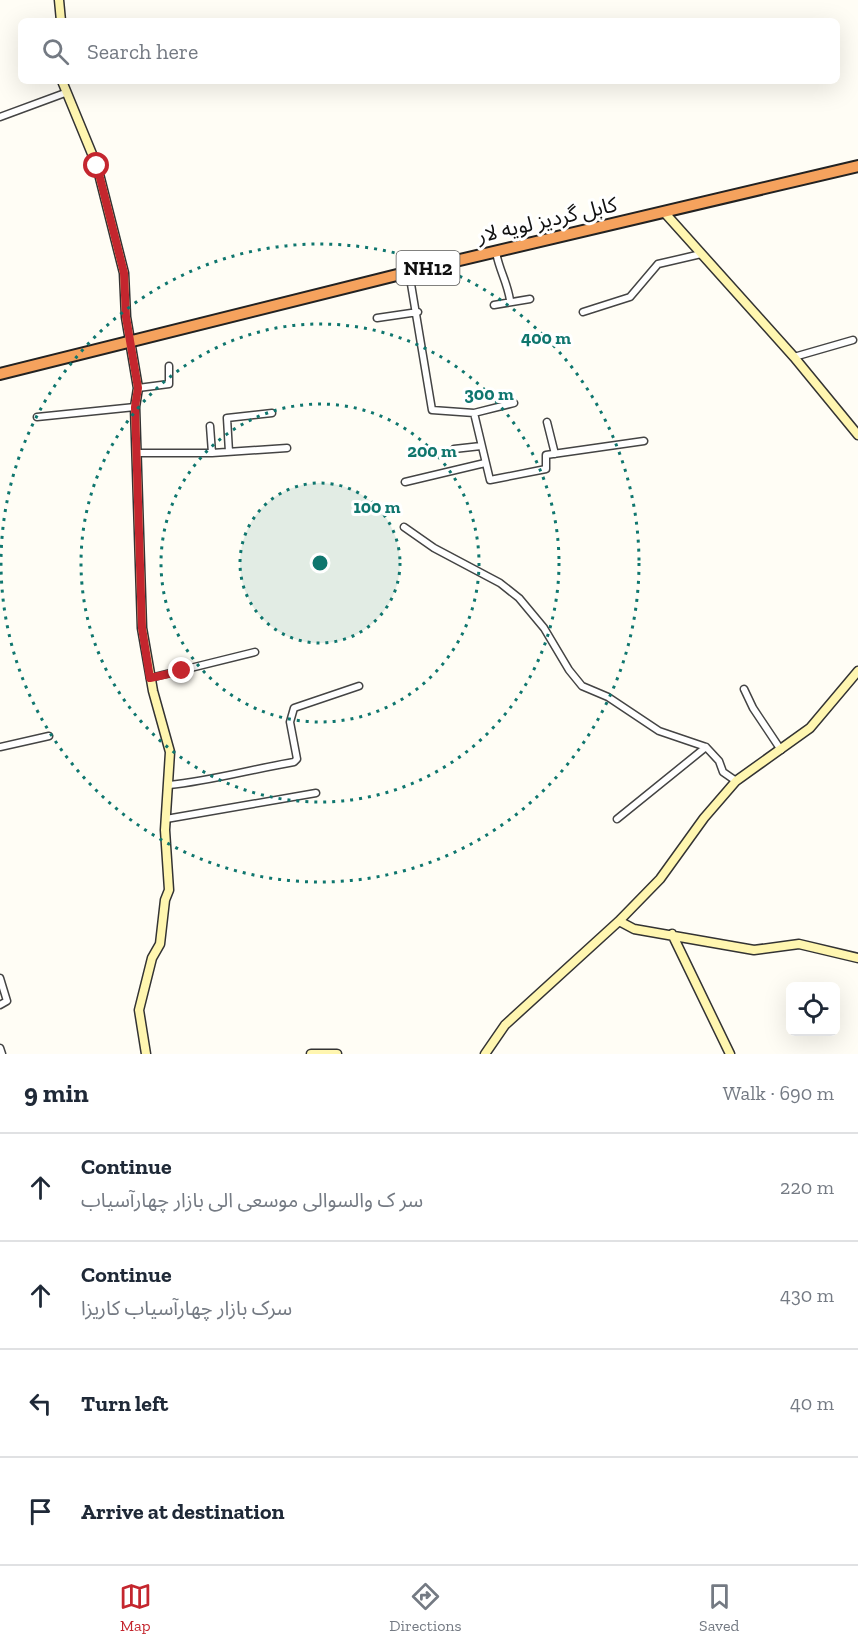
<!DOCTYPE html>
<html lang="en">
<head>
<meta charset="utf-8">
<style>
  :root { --surface:#fff; --page:#f6f6f7; --text:#1f2937; --muted:#747a83; --line:#e0e1e3; --accent:#c4262e }
  body { margin:0; font-family:"Zilla Slab","Noto Sans Arabic",serif; background:var(--page); color:var(--text) }
  .controls { position:absolute; right:18px; bottom:18px; display:grid; overflow:hidden; border-radius:9px; box-shadow:0 6px 24px #0002 }
  .controls button { width:54px; height:54px; display:grid; place-items:center; padding:0; border:0; border-bottom:2px solid var(--line); background:var(--surface); color:var(--text); font:30px sans-serif }
  .stop { position:absolute; width:18px; height:18px; margin:-14px; border:4px solid #c4262e; border-radius:50%; background:#fff }
  .stop.end { background:#c4262e; border-color:#fff; box-shadow:0 2px 6px #0008 }
  .list { margin:0; padding:0; list-style:none }
  h2 { display:flex; justify-content:space-between; align-items:center; height:78px; margin:0; padding:0 24px; font-size:26px }
  h2 small { font-size:20px; font-weight:400; color:var(--muted) }
  .list li { display:grid; grid-template-columns:39px 1fr auto; gap:18px; align-items:center; box-sizing:border-box; height:108px; padding:0 24px; border-top:2px solid var(--line) }
  .list b { display:block; font-size:22px; white-space:nowrap }
  .list p { margin:0; font-size:20px; white-space:nowrap; color:var(--muted) }
  .list em { font-size:20px; font-style:normal; color:var(--muted) }
  .icon { flex:none; width:33px; height:33px; fill:none; stroke:currentColor; stroke-width:2; stroke-linecap:round; stroke-linejoin:round }
  .map { position:relative; flex:none; width:858px; height:1054px; overflow:hidden }
  .search { position:absolute; background:var(--surface); box-shadow:0 6px 24px #0002; left:18px; right:18px; top:18px; height:66px; display:flex; align-items:center; gap:15px; box-sizing:border-box; padding:0 21px; border-radius:9px; color:var(--muted); font-size:22px }
  .sheet { height:510px; background:var(--surface) }
  nav { display:flex; justify-content:space-around; align-items:center; box-sizing:border-box; height:84px; border-top:2px solid var(--line); background:var(--surface); font-size:16px; color:var(--muted) }
  nav a { display:grid; justify-items:center; gap:3px }
  nav .on { color:var(--accent) }
  .map>svg:first-child { display:block }
</style>
</head>
<body>
<div class="map">
<svg width="858" height="1054" viewBox="0 0 858 1054">
  <rect width="100%" height="100%" fill="#fffdf5"/>
  <g fill="none" stroke-linecap="round" stroke-linejoin="round">
    <!-- street casing -->
    <g stroke="#444" stroke-width="9">
      <path id="street" d="M0,117L65,93
        M496,252C499,270 507,281 510,300
        M409,272L432,410L474,413L514,403
        M494,305L530,299
        M583,312L630,297L658,264L701,254
        M377,318L418,312
        M794,357L853,340
        M138,388L169,384V366
        M474,413L490,480L546,469V455L644,441
        M37,417L135,407
        M547,422L555,454
        M210,426L212,453
        M454,449L481,446
        M229,452L227,418L272,413
        M137,453H212L287,448
        M405,482L485,463
        M404,527L434,548L500,583L519,598L544,628L569,670L582,686L608,697L659,731L706,747L719,761L723,772L736,781
        M150,678L255,652
        M744,689L753,708L781,750
        M0,747L49,736
        M169,785C211,781 252,769 294,762L297,759L290,722L294,708L359,686
        M166,819L316,793
        M617,819L706,747
        M0,978L7,1001L0,1005
        M0,1048L2,1054"/>
    </g>
    <!-- secondary casing -->
    <g stroke="#333" stroke-width="11">
      <path id="secondary" d="M59,0L61,21
        M62,81L97,166L124,273L126,317L138,388L135,407L142,628L153,691L170,752L165,830L169,890L165,900L160,944L152,958L139,1010L146,1054
        M664,212L794,357L858,435
        M619,921L660,879L704,818L736,781L810,728L858,671
        M672,934L730,1054
        M311,1054H337
        M485,1054L505,1025L619,921L634,929L754,950L799,944L858,958"/>
    </g>
    <!-- highway casing -->
    <g stroke="#222" stroke-width="14">
      <path id="highway" d="M0,374L409,272L858,166"/>
    </g>
    <!-- street -->
    <use href="#street" stroke="#fff" stroke-width="6"/>
    <!-- secondary -->
    <use href="#secondary" stroke="#fff6b0" stroke-width="8"/>
    <!-- highway -->
    <use href="#highway" stroke="#f5a25d" stroke-width="10"/>
  </g>
  <g fill="none" stroke-linecap="round" stroke-linejoin="round">
    <!-- route -->
    <path stroke="#c4262e" stroke-width="8" d="M97,166L124,273L126,317L138,388L135,407L142,628L150,678L182,671"/>
  </g>
  <!-- distance rings -->
  <circle cx="320" cy="563" r="80" fill="#0f766e" fill-opacity=".12"/>
  <g fill="none" stroke="#0f766e" stroke-width="3" stroke-dasharray="3 6">
    <circle cx="320" cy="563" r="80"/>
    <circle cx="320" cy="563" r="159"/>
    <circle cx="320" cy="563" r="239"/>
    <circle cx="320" cy="563" r="319"/>
  </g>
  <g text-anchor="middle" stroke-width="6" stroke-linejoin="round" paint-order="stroke">
    <!-- shield labels -->
    <rect fill="#fff" stroke="#585858" stroke-width="1.5" x="396.5" y="251" width="63" height="34" rx="4.5"/>
    <g font-size="20" font-weight="bold" fill="#111">
      <text x="428" y="275">NH12</text>
    </g>
    <!-- street labels -->
    <g font-size="21" fill="#111" stroke="#fff">
      <text transform="translate(547 220) rotate(-13)" y="7">کابل گردیز لویه لار</text>
    </g>
  </g>
  <circle cx="320" cy="563" r="9" fill="#0f766e" stroke="#fff" stroke-width="3"/>
  <g font-size="18" text-anchor="middle" font-weight="bold" fill="#0f766e" stroke="#fff" stroke-width="6" stroke-linejoin="round" paint-order="stroke">
    <text x="546" y="344">400 m</text>
    <text x="489" y="400">300 m</text>
    <text x="432" y="457">200 m</text>
    <text x="377" y="513">100 m</text>
  </g>
</svg>
<div class="controls">
<button><svg class="icon" aria-label="locate" viewBox="0 0 24 24"><circle cx="12" cy="12" r="6"/><path d="M12 2v4M12 18v4M2 12h4M18 12h4"/></svg></button>
</div>
<div class="stop" style="left:97px;top:166px"></div>
<div class="stop end" style="left:182px;top:671px"></div>
<div class="search"><svg class="icon" aria-label="search" viewBox="0 0 24 24"><circle cx="10" cy="10" r="6"/><path d="M15 15l6 6"/></svg>Search here</div>
</div>
<section class="sheet">
<h2>9 min<small>Walk · 690 m</small></h2>
<ul class="list">
<li><svg class="icon" aria-label="ahead" viewBox="0 0 24 24"><path d="M12 20V5M6 11l6-6 6 6"/></svg><div><b>Continue</b><p>سر ک والسوالی موسعی الی بازار چهارآسیاب</p></div><em>220 m</em></li>
<li><svg class="icon" aria-label="ahead" viewBox="0 0 24 24"><path d="M12 20V5M6 11l6-6 6 6"/></svg><div><b>Continue</b><p>سرک بازار چهارآسیاب کاریزا</p></div><em>430 m</em></li>
<li><svg class="icon" aria-label="left" viewBox="0 0 24 24"><path d="M17 20v-9H6M10 6l-5 5 5 5"/></svg><div><b>Turn left</b></div><em>40 m</em></li>
<li><svg class="icon" aria-label="arrive" viewBox="0 0 24 24"><path d="M6 21V4h12l-3 4 3 4H6"/></svg><div><b>Arrive at destination</b></div></li>
</ul>
</section>
<nav>
<a class="on"><svg class="icon" aria-label="map" viewBox="0 0 24 24"><path d="M3 6l6-2 6 2 6-2v14l-6 2-6-2-6 2zM9 4v14M15 6v14"/></svg>Map</a>
<a><svg class="icon" aria-label="directions" viewBox="0 0 24 24"><path d="M12 3l9 9-9 9-9-9zM9 14v-3h6M13 9l2 2-2 2"/></svg>Directions</a>
<a><svg class="icon" aria-label="saved" viewBox="0 0 24 24"><path d="M7 4h10v16l-5-4-5 4z"/></svg>Saved</a>
</nav>
</body>
</html>
